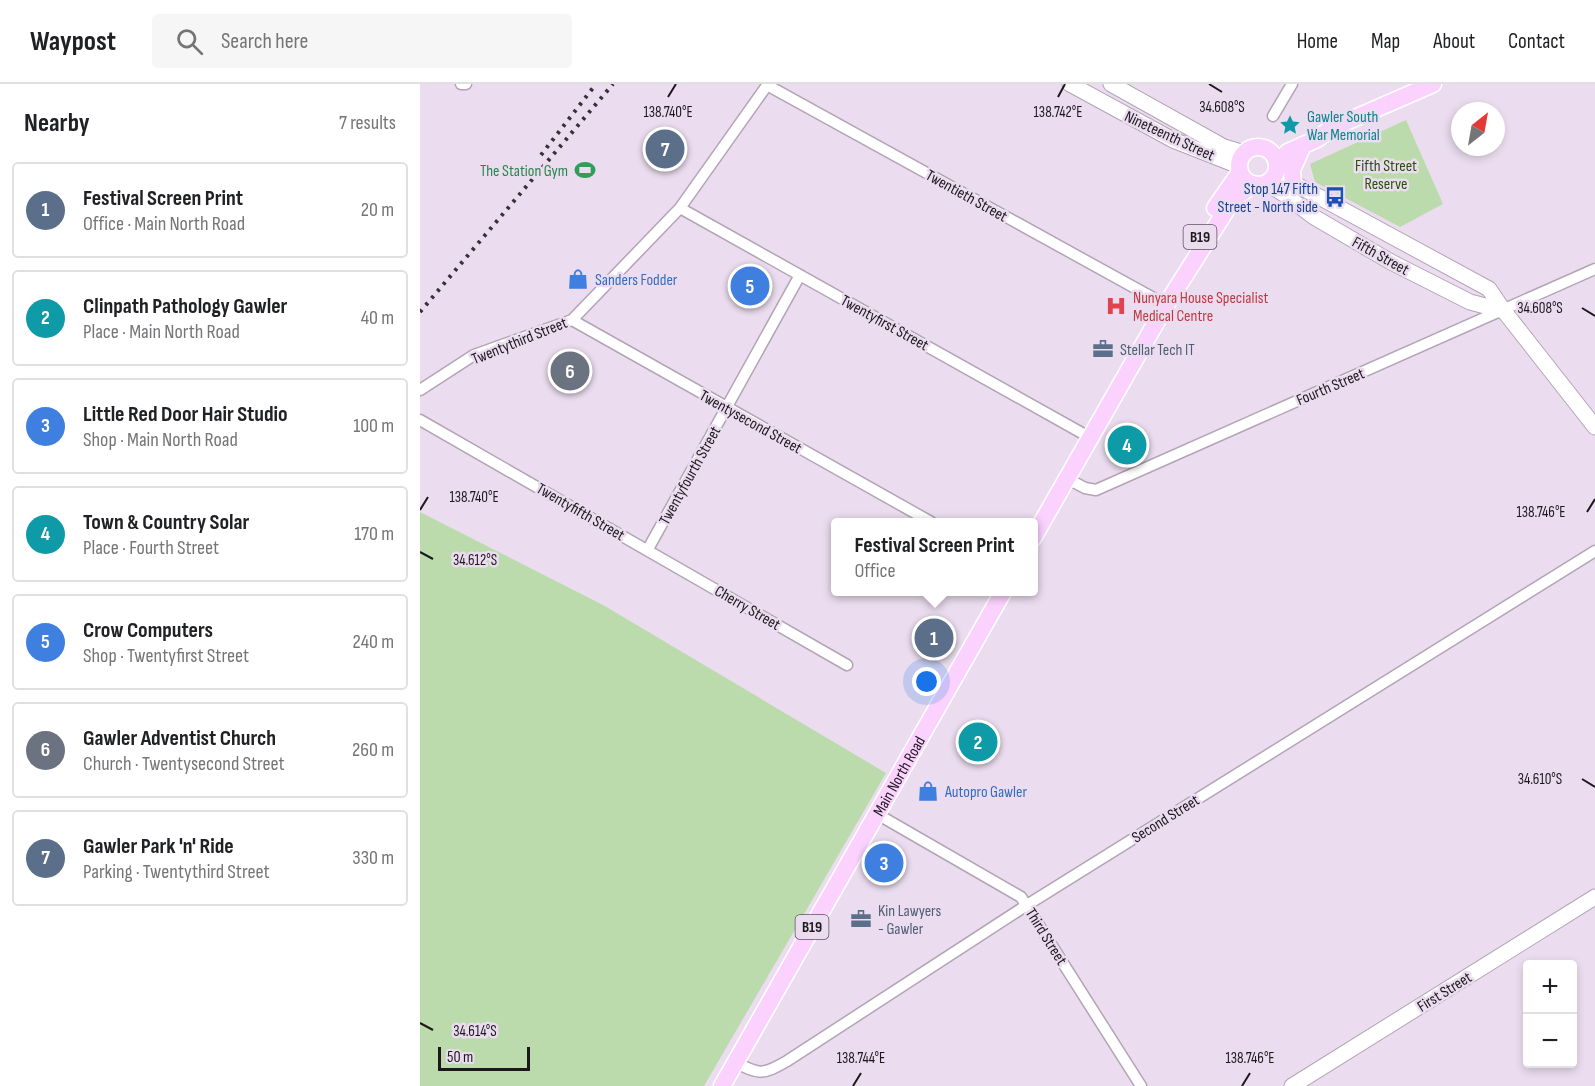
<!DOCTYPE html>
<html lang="en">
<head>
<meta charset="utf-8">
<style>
  :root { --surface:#fff; --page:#f6f6f6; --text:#202124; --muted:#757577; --line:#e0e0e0; --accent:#1a73e8 }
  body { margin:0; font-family:"Sofia Sans Condensed",sans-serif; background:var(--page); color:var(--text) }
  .controls { position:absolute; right:18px; bottom:18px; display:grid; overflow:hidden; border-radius:6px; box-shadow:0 3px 9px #0003 }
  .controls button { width:54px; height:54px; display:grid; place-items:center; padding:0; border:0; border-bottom:2px solid var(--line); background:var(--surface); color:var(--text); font:30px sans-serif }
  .compass { position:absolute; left:1031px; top:18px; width:54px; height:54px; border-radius:50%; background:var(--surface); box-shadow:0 3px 9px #0003; rotate:31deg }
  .scale { position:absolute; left:18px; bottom:15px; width:92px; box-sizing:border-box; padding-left:6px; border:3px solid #1d181e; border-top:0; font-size:16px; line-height:21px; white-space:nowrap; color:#1d181e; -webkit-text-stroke:4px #ebddef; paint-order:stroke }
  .you { position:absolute; left:507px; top:598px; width:21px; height:21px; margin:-15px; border:4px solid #fff; border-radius:50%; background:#1a73e8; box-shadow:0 0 0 9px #1a73e833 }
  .badge { display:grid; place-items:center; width:39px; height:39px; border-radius:50%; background:var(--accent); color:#fff; font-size:20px; font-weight:700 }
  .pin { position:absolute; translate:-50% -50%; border:3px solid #fff; box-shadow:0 2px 6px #0006 }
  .popup { position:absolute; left:411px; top:434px; width:207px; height:78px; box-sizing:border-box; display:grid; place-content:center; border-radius:6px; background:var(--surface); filter:drop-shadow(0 2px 4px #0005); font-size:20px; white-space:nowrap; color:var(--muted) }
  .popup b { font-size:22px; color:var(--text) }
  .popup::after { content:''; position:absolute; left:50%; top:100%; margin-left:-12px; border:12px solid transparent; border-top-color:var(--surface) }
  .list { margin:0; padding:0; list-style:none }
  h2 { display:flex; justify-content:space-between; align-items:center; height:78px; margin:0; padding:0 24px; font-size:26px }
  h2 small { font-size:20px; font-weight:400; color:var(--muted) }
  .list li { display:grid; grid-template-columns:39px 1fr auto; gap:18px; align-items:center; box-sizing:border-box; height:96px; margin:0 12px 12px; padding:0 12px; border:2px solid var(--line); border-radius:6px }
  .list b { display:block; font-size:22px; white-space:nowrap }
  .list p { margin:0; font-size:20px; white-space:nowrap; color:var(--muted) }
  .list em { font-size:20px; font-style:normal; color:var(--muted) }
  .icon { flex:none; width:33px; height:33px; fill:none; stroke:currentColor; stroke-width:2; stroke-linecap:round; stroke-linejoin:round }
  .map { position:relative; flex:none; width:1175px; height:1002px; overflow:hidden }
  header { display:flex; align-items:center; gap:36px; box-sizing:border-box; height:84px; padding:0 30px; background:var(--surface); border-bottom:2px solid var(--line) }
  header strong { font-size:28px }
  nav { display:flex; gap:33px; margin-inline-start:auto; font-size:21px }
  .search { width:420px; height:54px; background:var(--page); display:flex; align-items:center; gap:15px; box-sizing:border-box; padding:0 21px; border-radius:6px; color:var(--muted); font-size:22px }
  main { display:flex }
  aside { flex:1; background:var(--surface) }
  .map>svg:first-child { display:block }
</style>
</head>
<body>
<header>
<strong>Waypost</strong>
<div class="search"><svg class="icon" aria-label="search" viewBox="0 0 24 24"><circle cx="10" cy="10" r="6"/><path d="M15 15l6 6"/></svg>Search here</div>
<nav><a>Home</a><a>Map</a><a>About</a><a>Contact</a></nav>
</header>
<main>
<aside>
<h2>Nearby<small>7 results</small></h2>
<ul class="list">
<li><span class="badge" style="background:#5c6f8a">1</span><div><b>Festival Screen Print</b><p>Office · Main North Road</p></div><em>20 m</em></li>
<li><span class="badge" style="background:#0f9aa8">2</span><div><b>Clinpath Pathology Gawler</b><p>Place · Main North Road</p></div><em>40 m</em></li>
<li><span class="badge" style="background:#3f7fe0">3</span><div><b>Little Red Door Hair Studio</b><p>Shop · Main North Road</p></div><em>100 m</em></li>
<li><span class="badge" style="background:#0f9aa8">4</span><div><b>Town &amp; Country Solar</b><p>Place · Fourth Street</p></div><em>170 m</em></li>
<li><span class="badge" style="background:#3f7fe0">5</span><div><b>Crow Computers</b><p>Shop · Twentyfirst Street</p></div><em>240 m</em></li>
<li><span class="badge" style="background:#6b7280">6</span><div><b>Gawler Adventist Church</b><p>Church · Twentysecond Street</p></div><em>260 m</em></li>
<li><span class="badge" style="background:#5c6f8a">7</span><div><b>Gawler Park 'n' Ride</b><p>Parking · Twentythird Street</p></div><em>330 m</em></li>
</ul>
</aside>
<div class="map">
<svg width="1175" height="1002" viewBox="0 0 1175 1002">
  <rect width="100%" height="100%" fill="#ebddef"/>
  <!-- green -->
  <path fill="#bbdbac" d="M986,36L1023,120L980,143L895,98L890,80Z
    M0,428L183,521L466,689L284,1002H0Z"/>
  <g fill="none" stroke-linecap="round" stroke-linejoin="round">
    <!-- street casing -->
    <g stroke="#b2a4b5" stroke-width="13">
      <path id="street" d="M41,0H46
        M347,1L746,221
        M853,32L872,0
        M260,124L669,353
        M152,236L511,438
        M0,306L54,271L152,236L260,124L348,0
        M0,336L427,581
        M646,394L665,404L676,406L1175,185
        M228,465L380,191
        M457,730L601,813L721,1002
        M315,978C339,991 343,991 367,977L607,821L1175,467"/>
    </g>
    <!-- secondary casing -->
    <g stroke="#b2a4b5" stroke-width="17">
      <path id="secondary" d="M650,0L753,56L819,82
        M691,0L804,63L824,69
        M857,84L873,99L890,108L1069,205L1084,227L1175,343
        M846,99L864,110L894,133L971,178L1050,218L1084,227
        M872,1002L1175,813"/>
    </g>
    <!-- primary casing -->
    <g stroke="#fff" stroke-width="19">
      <g id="primary">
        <circle cx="838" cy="82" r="19"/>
        <path d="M857,79L868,68L897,55L912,44L1013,0"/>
        <path d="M873,99L872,86L883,61"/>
        <path d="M795,124L820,88"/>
        <path d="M613,454L746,221L812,117L833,100"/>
        <path id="s1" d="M302,1002L583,508"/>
      </g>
    </g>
    <!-- street -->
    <use href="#street" stroke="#fff" stroke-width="10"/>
    <!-- secondary -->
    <use href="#secondary" stroke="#fff" stroke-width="15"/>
    <!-- primary -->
    <use href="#primary" stroke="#fad2fd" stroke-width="16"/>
    <!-- rail -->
    <path stroke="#363037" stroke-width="4" stroke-dasharray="3 6" stroke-linecap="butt" d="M121,71L176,0
      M0,228L193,0"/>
  </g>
  <!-- ticks -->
  <path fill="none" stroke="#1d181e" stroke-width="2" d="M789,0L802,8M248,13L256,0M638,13L645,0M1162,224L1175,232M0,426L8,413M1167,428L1175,415M0,468L13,475M1162,695L1175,703M0,939L13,946M433,1002L441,989M822,1002L830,989"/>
  <!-- icons -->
  <defs>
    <g id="sight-bare" transform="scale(1.62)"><path d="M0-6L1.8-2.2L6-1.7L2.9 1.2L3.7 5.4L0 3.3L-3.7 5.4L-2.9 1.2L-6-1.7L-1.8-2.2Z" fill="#0f9aa8" stroke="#ebddef" stroke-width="2.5" paint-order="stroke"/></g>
    <g id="stadium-bare" transform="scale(1.62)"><path d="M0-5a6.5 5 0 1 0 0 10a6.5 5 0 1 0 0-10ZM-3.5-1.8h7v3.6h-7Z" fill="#2e9e5b" stroke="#ebddef" stroke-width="2.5" paint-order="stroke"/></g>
    <g id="bus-bare" transform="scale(1.62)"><path d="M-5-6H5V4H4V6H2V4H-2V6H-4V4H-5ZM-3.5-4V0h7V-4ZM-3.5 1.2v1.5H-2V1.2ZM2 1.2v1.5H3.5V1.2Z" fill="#1a4fb4" stroke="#ebddef" stroke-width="2.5" paint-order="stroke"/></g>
    <g id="shop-bare" transform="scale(1.62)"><path d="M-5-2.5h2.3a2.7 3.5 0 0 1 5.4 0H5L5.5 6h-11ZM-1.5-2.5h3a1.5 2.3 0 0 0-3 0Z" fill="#3f7fe0" stroke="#ebddef" stroke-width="2.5" paint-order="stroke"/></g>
    <g id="hospital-bare" transform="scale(1.62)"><path d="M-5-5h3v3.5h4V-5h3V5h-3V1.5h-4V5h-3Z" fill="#e0444e" stroke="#ebddef" stroke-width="2.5" paint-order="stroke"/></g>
    <g id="office-bare" transform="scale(1.62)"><path d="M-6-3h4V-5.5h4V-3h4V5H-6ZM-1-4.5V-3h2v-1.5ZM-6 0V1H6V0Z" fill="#5c6f8a" stroke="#ebddef" stroke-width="2.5" paint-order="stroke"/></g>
  </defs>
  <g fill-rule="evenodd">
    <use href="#sight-bare" x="870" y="41"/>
    <use href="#stadium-bare" x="165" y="86"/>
    <use href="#bus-bare" x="915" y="113"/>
    <use href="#shop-bare" x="158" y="195"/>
    <use href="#hospital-bare" x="696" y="222"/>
    <use href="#office-bare" x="683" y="265"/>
    <use href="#shop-bare" x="508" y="707"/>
    <use href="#office-bare" x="441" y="835"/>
  </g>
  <g text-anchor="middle" stroke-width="5" stroke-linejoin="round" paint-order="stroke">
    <!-- shield labels -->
    <g fill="#ebddef" stroke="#5b535d" stroke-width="1.5">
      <rect x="763.5" y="141" width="33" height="24" rx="4.5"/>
      <rect x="375.5" y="831" width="33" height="24" rx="4.5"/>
    </g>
    <g font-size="15" font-weight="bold" fill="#1d181e">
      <text x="780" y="158">B19</text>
      <text x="392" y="848">B19</text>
    </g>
    <!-- culture labels -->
    <g font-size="16" fill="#0d838f" stroke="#ebddef" text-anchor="start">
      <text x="887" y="38">Gawler South<tspan x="887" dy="18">War Memorial</tspan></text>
    </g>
    <!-- street labels -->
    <g font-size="16" fill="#1d181e" stroke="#ebddef">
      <text transform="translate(750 51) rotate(25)" y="6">Nineteenth Street</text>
      <text transform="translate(547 111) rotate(29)" y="6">Twentieth Street</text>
      <text transform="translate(961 171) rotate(29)" y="6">Fifth Street</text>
      <text transform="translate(465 238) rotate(29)" y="6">Twentyfirst Street</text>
      <text transform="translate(99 256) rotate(-22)" y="6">Twentythird Street</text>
      <text transform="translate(910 302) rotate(-23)" y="6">Fourth Street</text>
      <text transform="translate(331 337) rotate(29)" y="6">Twentysecond Street</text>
      <text transform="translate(269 391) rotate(-61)" y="6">Twentyfourth Street</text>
      <text transform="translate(161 427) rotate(30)" y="6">Twentyfifth Street</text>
      <text transform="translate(328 523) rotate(30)" y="6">Cherry Street</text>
      <text dy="6" stroke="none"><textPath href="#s1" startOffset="357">Main North Road</textPath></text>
      <text transform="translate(745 734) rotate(-32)" y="6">Second Street</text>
      <text transform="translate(627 852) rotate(58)" y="6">Third Street</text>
      <text transform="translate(1024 907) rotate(-32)" y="6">First Street</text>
    </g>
    <!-- park labels -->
    <g font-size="16" fill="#265107" stroke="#ebddef">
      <text x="966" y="87">Fifth Street<tspan x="966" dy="18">Reserve</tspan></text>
    </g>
    <!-- leisure labels -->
    <g font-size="16" fill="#27864d" stroke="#ebddef" text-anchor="end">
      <text x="148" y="92">The Station Gym</text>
    </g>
    <!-- transit labels -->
    <g font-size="16" fill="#164399" stroke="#ebddef" text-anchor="end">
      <text x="898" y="110">Stop 147 Fifth<tspan x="898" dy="18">Street - North side</tspan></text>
    </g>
    <!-- shop labels -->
    <g font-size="16" fill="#366cbe" stroke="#ebddef" text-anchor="start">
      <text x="175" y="201">Sanders Fodder</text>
      <text x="525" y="713">Autopro Gawler</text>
    </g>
    <!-- health labels -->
    <g font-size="16" fill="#be3a42" stroke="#ebddef" text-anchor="start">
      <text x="713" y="219">Nunyara House Specialist<tspan x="713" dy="18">Medical Centre</tspan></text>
    </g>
    <!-- service labels -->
    <g font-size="16" fill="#4e5e75" stroke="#ebddef" text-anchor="start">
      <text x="700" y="271">Stellar Tech IT</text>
      <text x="458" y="832">Kin Lawyers<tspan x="458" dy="18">- Gawler</tspan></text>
    </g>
  </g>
  <g font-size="15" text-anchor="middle" fill="#1d181e" stroke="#ebddef" stroke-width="5" stroke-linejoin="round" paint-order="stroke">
    <text x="802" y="28">34.608°S</text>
    <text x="248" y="33">138.740°E</text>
    <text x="638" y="33">138.742°E</text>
    <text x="1120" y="229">34.608°S</text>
    <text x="54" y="418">138.740°E</text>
    <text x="1121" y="433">138.746°E</text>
    <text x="55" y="481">34.612°S</text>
    <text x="1120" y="700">34.610°S</text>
    <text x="55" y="952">34.614°S</text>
    <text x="441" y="979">138.744°E</text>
    <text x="830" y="979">138.746°E</text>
  </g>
</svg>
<div class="controls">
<button>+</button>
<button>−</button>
</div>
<svg class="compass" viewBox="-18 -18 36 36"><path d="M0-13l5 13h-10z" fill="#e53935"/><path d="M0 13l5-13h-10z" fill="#757577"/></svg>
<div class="scale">50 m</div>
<div class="you"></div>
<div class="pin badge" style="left:514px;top:554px;background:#5c6f8a">1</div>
<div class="popup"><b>Festival Screen Print</b>Office</div>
<div class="pin badge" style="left:558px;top:658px;background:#0f9aa8">2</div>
<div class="pin badge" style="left:464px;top:779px;background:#3f7fe0">3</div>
<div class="pin badge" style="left:707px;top:361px;background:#0f9aa8">4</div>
<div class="pin badge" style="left:330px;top:202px;background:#3f7fe0">5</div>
<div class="pin badge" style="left:150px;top:287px;background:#6b7280">6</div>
<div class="pin badge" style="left:245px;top:65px;background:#5c6f8a">7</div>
</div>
</main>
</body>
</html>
